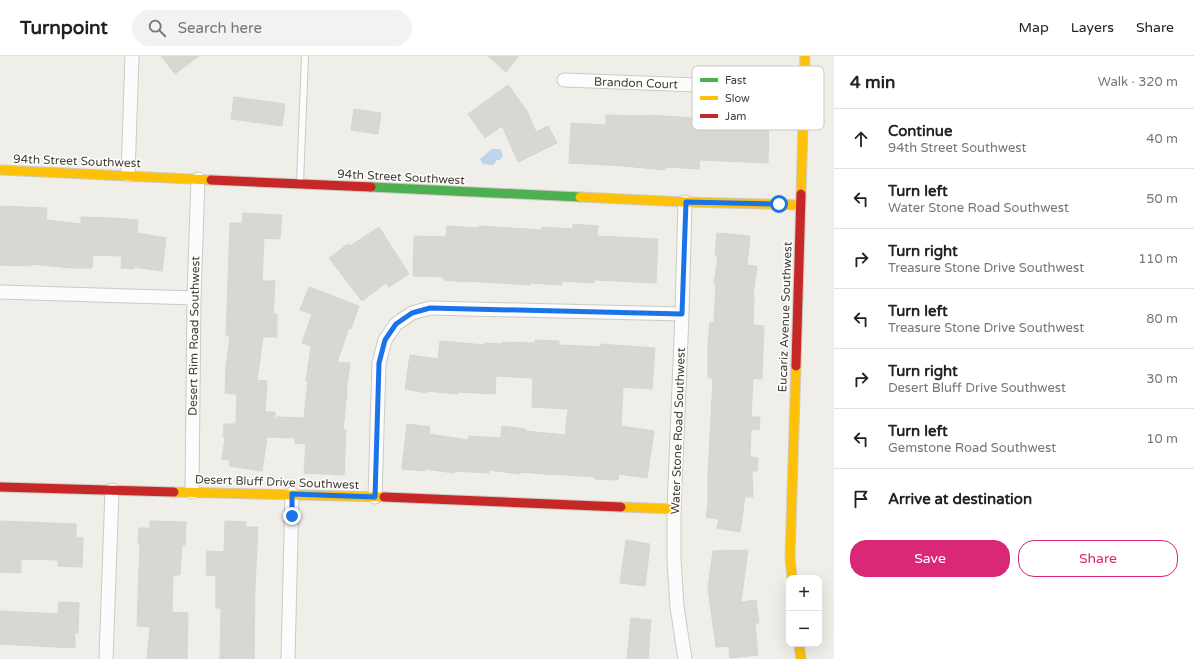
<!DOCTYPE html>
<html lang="en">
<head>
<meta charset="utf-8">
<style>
  :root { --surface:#fff; --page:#f2f2f2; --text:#222; --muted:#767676; --line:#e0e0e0; --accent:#db2777 }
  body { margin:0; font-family:"Varela Round",sans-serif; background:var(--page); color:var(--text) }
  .controls { position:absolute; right:12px; bottom:12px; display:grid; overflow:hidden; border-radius:8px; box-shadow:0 4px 16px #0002 }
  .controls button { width:36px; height:36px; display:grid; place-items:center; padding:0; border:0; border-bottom:1px solid var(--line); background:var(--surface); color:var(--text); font:20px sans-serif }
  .stop { position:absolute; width:12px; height:12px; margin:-9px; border:3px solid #1a73e8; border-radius:50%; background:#fff }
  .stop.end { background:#1a73e8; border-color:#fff; box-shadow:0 1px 4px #0008 }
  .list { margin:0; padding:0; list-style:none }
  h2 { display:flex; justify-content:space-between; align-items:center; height:52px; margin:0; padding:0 16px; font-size:17px }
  h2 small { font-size:13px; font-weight:400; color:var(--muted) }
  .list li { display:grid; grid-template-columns:26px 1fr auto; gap:12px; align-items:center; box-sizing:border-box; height:60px; padding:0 16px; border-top:1px solid var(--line) }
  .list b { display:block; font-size:15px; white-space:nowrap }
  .list p { margin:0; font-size:13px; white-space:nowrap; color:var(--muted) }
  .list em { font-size:13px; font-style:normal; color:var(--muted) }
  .actions { display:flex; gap:8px; padding:12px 16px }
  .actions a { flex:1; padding:9px 0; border:1px solid var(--accent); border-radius:16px; text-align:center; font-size:14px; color:var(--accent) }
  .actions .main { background:var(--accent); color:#fff }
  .icon { flex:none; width:22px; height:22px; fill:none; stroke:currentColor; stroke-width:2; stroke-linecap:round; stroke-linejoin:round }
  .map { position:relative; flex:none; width:834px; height:603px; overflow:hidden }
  header { display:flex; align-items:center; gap:24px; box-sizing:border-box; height:56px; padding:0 20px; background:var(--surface); border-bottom:1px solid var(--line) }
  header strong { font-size:19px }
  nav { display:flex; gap:22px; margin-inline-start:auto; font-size:14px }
  .search { width:280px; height:36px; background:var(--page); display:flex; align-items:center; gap:10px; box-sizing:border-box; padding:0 14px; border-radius:22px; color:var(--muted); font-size:15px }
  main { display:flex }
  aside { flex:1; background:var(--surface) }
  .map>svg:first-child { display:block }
</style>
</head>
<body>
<header>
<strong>Turnpoint</strong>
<div class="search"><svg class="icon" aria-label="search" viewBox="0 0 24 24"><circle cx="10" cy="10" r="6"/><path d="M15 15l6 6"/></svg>Search here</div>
<nav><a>Map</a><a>Layers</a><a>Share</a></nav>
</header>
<main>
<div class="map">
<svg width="834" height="603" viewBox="0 0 834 603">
  <rect width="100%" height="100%" fill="#efeee9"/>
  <!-- water -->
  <path fill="#bbd5eb" d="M492,93H500L503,99L500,104H497L493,109L483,108L480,103Z"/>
  <!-- building -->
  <path fill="#d9d7d1" stroke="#d7d5cf" d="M161,0H199L175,18Z
    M488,0H519L506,16Z
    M508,29L527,55L536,76L548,70L557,87L518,106L502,70L485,82L468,58Z
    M234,41L285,48L282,70L231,63Z
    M354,53L381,57L378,78L351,74Z
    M606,59L650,60V59L720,64V62L769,64L768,107L700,104L699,113L665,111V114L624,110L569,107L571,67L606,69Z
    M0,150L47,152L46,164L81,168V161L112,162L138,164L137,177L166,182L162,215L134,211V213L121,212L122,200L93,199L92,212H71L31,208V210L0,209Z
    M243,157L282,159L280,183L264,182L262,225H275L273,258H277V281H263L257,324L267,325L265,356H275V367L277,361L304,362L308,325H306L311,290L302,287L312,258L300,254L309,231L359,250L351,273L349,272L337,306L350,307L346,336H347L343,374H346L344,419L304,417L306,388L295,387V382L267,381L262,415L229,410L230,404L222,403L225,381H223L224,368H236L237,338L225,337L226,311L230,280H226L230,167H242Z
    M573,168L598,170L597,180L658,183L656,227L594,224V227L562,225V229L530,227V229L467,225V226L444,224V221L413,220L414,180L446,181L447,170L479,172V170L542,174V171L573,173Z
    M379,171L409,218L389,231L386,227L362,245L329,202L348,188L350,190Z
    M717,177L750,180L747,209L757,210L753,239H754L753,269L764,270L763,295L762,323L753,322L751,361H760L759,374L751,373L750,401L758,402L757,415H752L753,441H745L740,476L717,472L719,463L706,461L708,449V420L713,322H708V288L710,266L714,267L716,228H714L718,200H715Z
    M535,284L559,285V289L600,291V288L655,292L652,333L623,331L621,370L654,375L647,422L619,418L618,424L595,423V421L554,418V419L521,416L520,418L489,414V417L454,415V417L425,413V415L402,413L407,368L430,371L429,378L468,384L469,380L501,382L502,370L526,373V375L565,379L568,353L532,351L533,322L496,320L495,338L458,336V338L427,335V337L405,333L410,299L438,303L440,285L484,289V287L503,288V286L535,287Z
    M0,465L76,468V482H83L82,511L58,510V504L21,503V517L0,516Z
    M150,465L186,466L185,489H182L180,519H173L172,556L188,557L187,603H147L150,571L137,570L140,487H138L139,472H150Z
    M225,465L246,466V471H258L255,531L254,603H220L221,552H216V520L206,519L207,495L224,496Z
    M626,484L650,488L645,530L620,527Z
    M748,494L741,546L756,544L759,567H755L758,599L730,602L729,590L716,591L708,532L713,495Z
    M59,546L79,547L78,577L75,576V592L0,588V555L58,558Z
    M631,562L651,564L648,603H627Z"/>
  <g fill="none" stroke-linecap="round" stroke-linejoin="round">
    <!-- lane casing -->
    <g stroke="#cccac5" stroke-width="8">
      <path id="lane" d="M300,127L305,0"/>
    </g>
    <!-- street casing -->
    <g stroke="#cccac5" stroke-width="15">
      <path id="street" d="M564,24L804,33
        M128,119L132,0
        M0,236L194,242
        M192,436L194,242L198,123
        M375,441L379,307L385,284L396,268L412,257L430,252L682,258
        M106,603L112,434
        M288,603L292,438
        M685,603L677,551L674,504V453L682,258L685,146"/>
    </g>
    <!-- fast casing -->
    <g stroke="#cecbc0" stroke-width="11">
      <path id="fast" d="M371,131L580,141"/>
    </g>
    <!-- slow casing -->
    <g stroke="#cecbc0" stroke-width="11">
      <path id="slow" d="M0,114L211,124
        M801,138L805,0
        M580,141L685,146L800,149
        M174,436L384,441
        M621,451L674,453
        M792,522L790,501L796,310
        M799,588L801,603"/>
    </g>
    <!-- jam casing -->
    <g stroke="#cecbc0" stroke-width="11">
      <path id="jam" d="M211,124L371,131
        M796,310L801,138
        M0,431L174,436
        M384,441L621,451"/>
    </g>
    <!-- lane -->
    <use href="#lane" stroke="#fdfcfc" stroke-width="6"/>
    <!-- street -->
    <use href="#street" stroke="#fdfcfc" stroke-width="13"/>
    <!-- fast -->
    <use href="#fast" stroke="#4caf50" stroke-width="9"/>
    <!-- slow -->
    <use href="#slow" stroke="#ffc107" stroke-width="9"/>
    <!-- jam -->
    <use href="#jam" stroke="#c62828" stroke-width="9"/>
  </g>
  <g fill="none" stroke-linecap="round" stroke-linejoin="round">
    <!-- route -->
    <path stroke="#1a73e8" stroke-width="5" d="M292,460V438L375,441L379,307L385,284L396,268L412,257L430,252L682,258L686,146L779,148"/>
  </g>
  <g text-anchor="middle" stroke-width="3" stroke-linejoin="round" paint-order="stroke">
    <!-- street labels -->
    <g font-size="12" fill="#444036" stroke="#fff">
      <text transform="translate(636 27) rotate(2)" y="4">Brandon Court</text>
      <text transform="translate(77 105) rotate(2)" y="4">94th Street Southwest</text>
      <text transform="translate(401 121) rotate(3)" y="4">94th Street Southwest</text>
      <text transform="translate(785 261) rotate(-88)" y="4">Eucariz Avenue Southwest</text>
      <text transform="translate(194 280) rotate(-89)" y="4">Desert Rim Road Southwest</text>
      <text transform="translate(678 375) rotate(-88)" y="4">Water Stone Road Southwest</text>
      <text transform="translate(277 426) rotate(2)" y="4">Desert Bluff Drive Southwest</text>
    </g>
  </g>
  <!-- legend -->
  <rect x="692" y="10" width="132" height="64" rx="6" fill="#fff" stroke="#c7c6c3" stroke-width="1"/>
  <rect x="700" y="22" width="18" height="4" fill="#4caf50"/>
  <rect x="700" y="40" width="18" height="4" fill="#ffc107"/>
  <rect x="700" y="58" width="18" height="4" fill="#c62828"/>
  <g font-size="11" fill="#444036">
    <text x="725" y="28">Fast</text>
    <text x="725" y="46">Slow</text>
    <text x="725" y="64">Jam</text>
  </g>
</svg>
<div class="controls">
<button>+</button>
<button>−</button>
</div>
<div class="stop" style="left:779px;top:148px"></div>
<div class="stop end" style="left:292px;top:460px"></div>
</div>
<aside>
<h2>4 min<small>Walk · 320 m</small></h2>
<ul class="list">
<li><svg class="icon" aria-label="ahead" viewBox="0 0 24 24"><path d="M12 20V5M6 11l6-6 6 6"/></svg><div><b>Continue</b><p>94th Street Southwest</p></div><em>40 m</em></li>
<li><svg class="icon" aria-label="left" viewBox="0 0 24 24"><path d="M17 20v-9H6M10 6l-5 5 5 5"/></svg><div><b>Turn left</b><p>Water Stone Road Southwest</p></div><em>50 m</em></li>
<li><svg class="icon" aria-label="right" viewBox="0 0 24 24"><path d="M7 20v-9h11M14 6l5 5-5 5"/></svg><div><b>Turn right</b><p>Treasure Stone Drive Southwest</p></div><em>110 m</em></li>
<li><svg class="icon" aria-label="left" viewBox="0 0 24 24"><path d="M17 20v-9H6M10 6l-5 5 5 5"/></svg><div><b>Turn left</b><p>Treasure Stone Drive Southwest</p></div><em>80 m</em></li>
<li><svg class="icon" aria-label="right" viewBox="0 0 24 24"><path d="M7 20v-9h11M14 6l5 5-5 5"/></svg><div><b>Turn right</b><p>Desert Bluff Drive Southwest</p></div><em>30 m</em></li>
<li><svg class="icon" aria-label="left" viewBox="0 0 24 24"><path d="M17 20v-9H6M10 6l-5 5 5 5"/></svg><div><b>Turn left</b><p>Gemstone Road Southwest</p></div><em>10 m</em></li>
<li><svg class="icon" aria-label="arrive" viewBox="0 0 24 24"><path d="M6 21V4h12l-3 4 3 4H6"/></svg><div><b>Arrive at destination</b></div></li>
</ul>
<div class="actions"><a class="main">Save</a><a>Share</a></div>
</aside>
</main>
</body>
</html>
